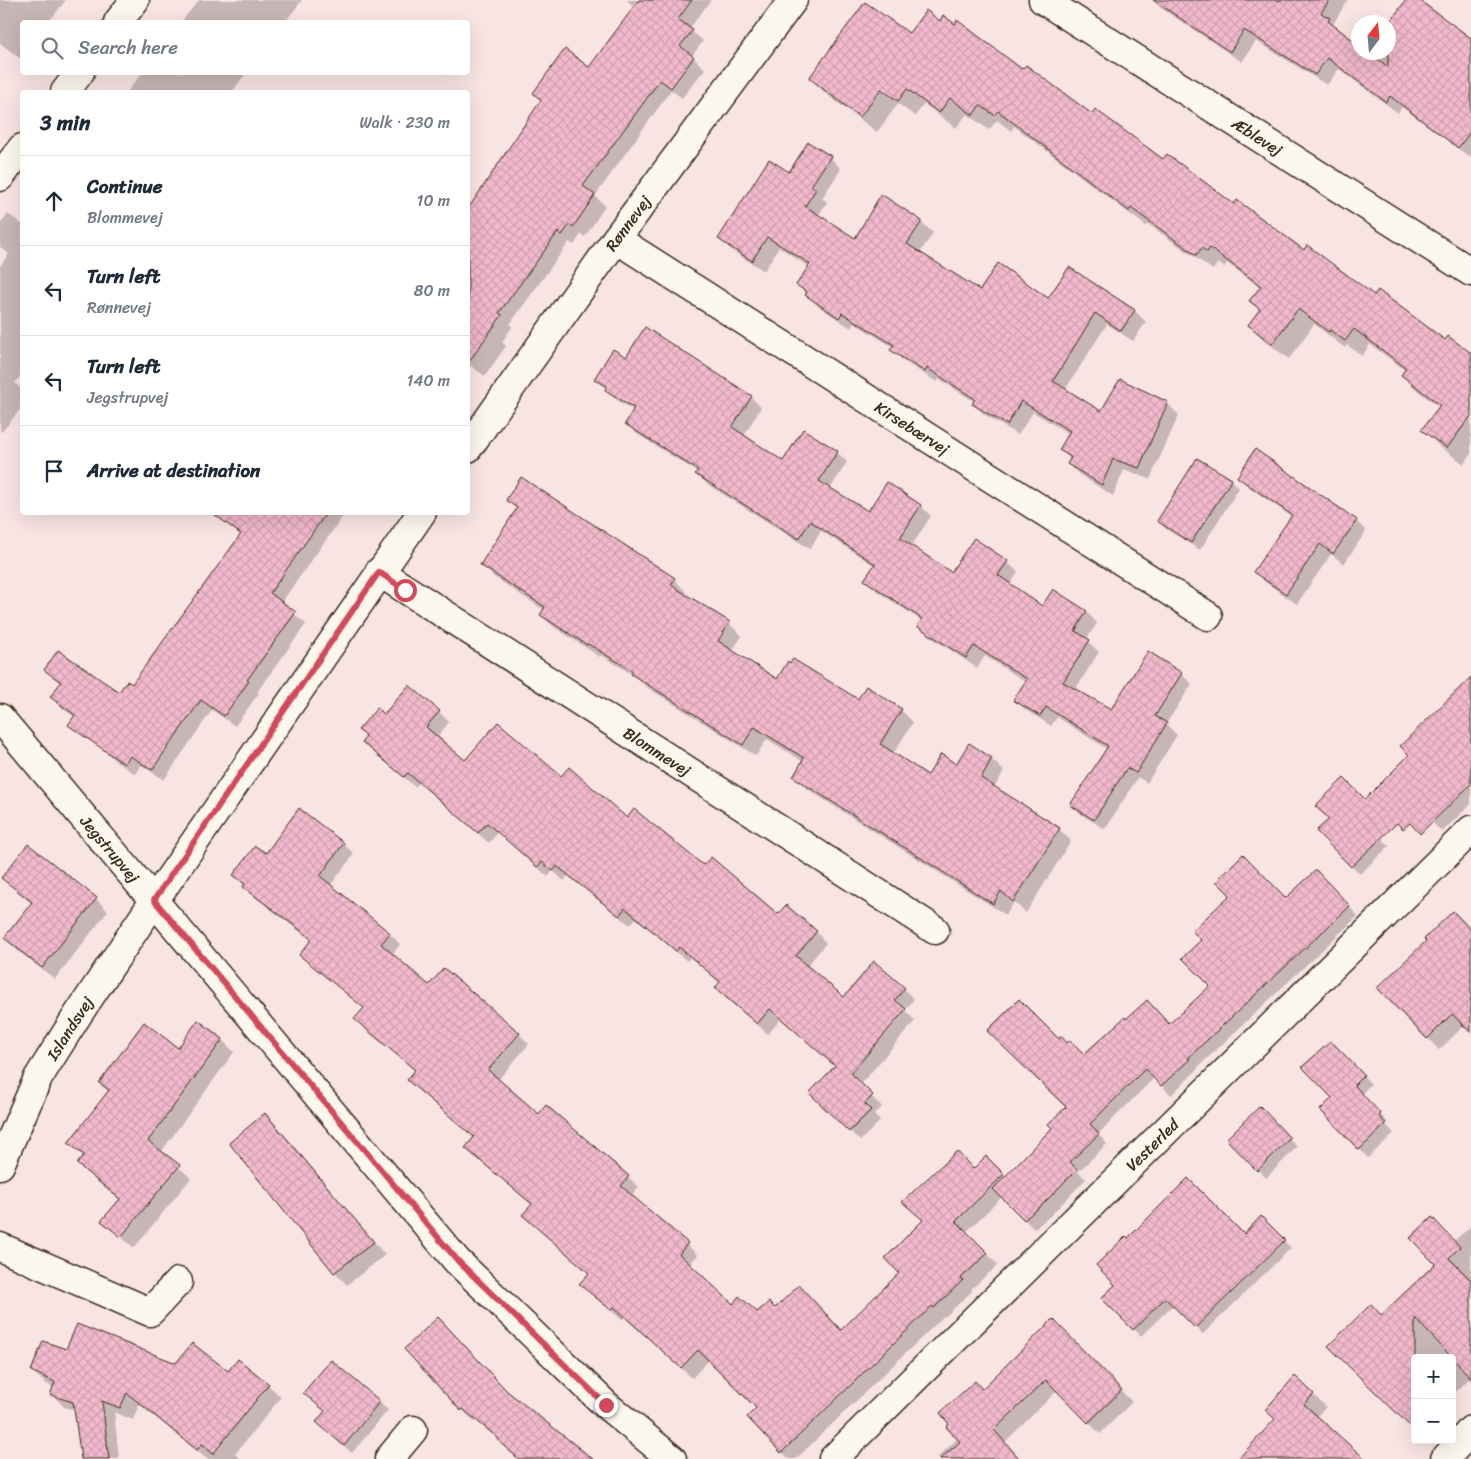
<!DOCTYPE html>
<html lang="en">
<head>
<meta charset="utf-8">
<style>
  :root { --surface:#fff; --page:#f2f2f3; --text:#1f2937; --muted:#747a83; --line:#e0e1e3 }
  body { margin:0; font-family:Sriracha,sans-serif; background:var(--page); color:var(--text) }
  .controls { position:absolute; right:15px; bottom:15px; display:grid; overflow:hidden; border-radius:5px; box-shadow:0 5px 20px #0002 }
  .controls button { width:45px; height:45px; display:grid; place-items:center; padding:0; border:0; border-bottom:1px solid var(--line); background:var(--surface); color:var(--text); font:25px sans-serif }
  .compass { position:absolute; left:1351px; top:15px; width:45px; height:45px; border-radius:50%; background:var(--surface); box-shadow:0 5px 20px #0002; rotate:16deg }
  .stop { position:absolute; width:15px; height:15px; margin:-11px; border:4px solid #d1495b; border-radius:50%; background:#fff }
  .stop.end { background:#d1495b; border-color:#fff; box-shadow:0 1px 5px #0008 }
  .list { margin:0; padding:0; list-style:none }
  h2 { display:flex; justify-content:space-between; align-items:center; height:65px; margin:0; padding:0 20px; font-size:21px }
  h2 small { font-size:16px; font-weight:400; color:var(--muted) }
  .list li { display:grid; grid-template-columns:32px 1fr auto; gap:15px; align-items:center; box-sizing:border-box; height:90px; padding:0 20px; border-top:1px solid var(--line) }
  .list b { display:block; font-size:19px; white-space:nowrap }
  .list p { margin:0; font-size:16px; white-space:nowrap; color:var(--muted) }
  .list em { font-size:16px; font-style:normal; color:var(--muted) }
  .icon { flex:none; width:28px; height:28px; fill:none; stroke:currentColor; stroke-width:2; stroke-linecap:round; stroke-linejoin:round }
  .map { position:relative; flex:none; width:1471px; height:1459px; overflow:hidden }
  .search { position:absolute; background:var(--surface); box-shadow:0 5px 20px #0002; left:20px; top:20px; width:450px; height:55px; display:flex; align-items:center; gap:12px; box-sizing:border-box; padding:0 18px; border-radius:5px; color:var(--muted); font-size:19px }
  .panel { position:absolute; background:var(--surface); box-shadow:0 5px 20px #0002; left:20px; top:90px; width:450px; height:425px; border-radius:5px }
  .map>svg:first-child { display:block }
</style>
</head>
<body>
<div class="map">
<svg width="1471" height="1459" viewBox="0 0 1471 1459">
  <defs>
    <pattern id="building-cross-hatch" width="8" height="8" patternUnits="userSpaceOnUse" patternTransform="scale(1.25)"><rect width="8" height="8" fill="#f2b9cd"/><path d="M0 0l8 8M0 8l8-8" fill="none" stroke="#d09fb0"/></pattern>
  </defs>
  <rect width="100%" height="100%" fill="#f8e4e3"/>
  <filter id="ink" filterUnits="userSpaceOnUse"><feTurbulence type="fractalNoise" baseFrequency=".02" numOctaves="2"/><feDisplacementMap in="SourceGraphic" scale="10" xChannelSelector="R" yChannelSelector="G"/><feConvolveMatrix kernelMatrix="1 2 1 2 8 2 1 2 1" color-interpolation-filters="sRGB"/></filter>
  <g filter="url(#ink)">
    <!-- shadow -->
    <path fill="#0003" d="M0,0H66L50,20L53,22H22V60L0,43Z
      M199,0H302L285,22H181Z
      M627,0H711L689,29L703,41L692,56L705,69L682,98L671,90L595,196L605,206L585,237L581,234L574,245L569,242L510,324L512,327L502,342L506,346L485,376L468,364V221L470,217L468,211L542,101L589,69L635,8Z
      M1153,0H1348L1333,24L1340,32L1358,46V52H1388L1408,0H1417L1471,40V158L1402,107L1398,113L1339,69L1327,85L1256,41L1242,62L1161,8Z
      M940,22L1023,71L1445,342L1471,355V454L1464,464L1439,446L1423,430L1439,407L1418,391L1402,375L1406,371L1370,344L1362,356L1347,345L1345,348L1314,324L1289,359L1265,341L1249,325L1260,310L1251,301L1261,288L1227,263L1224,267L1218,263L1213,270L1148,224L1146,226L1014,126L1011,131L997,120L989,130L967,114L956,128L924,104L915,116L898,104L877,132L826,94L810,78Z
      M143,72H247L232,92H127Z
      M830,157L841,169L822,198L827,202L818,216L855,240L921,222L933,233L919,254L980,292L1049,300L1069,269L1135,311L1146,322L1133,341L1107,324L1065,390L1101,413L1167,403L1179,415L1150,479L1124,470L1113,496L1080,475L1068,464L1071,460L1060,449L1069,434L1033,412L1018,435L985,415L974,404L975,402L939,379L937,382L903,361L892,350L893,347L854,323L851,328L818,306L798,285L809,267L779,247L764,271L731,250L720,239L790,174Z
      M8,214L22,224V374L15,383L22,390V407L2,432L0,430V266L9,254L0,247V224Z
      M626,359L751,397L761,407L744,436L783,462L837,452L847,462L830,489L868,513L887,484L921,506L931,516L911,547L951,574L1007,562L1018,572L1010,585L1043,607L1054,591L1087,612L1097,623L1086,640L1099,652L1075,690L1112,711L1181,674L1192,684L1166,724L1177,735L1147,783L1138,777L1105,829L1082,815L1072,805L1107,749L1057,717L1051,726L1026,710L1015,699L1026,682L985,656L977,668L929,636L919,626L922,621L877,591L866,580L875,566L821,531L810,549L707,484L697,473V472L637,434L626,423L634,411L617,400L596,378Z
      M1239,477L1356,521L1366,531L1344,564L1331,554L1297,604L1265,582L1255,571L1292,517L1249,487Z
      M1231,480L1239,488L1200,550L1166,529L1158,521Z
      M507,500L674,579L686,592L684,595L729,623L742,636L732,651L778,681L901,710L913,722L893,754L929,776L956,766L991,759L1004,771L994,788L1059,829L1071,841L1026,913L1014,902L1006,915L807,789L794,776L804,762L767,739L756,756L645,686L635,676L601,655L600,657L554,627L541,615L544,610L494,577L482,565L518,510Z
      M232,512H346L281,603L306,624L257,692L259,693L235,726L212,710L164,780L141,765L135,774L114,760L104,749L100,734L62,708L52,697L61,684L46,670L119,694L132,686L241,536L225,522Z
      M1471,683V804L1442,832L1387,778L1411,755Z
      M439,712L449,722L437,737L465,762L561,778L778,916L816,932L826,943L807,966L844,998L904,989L914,999L905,1010L915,1021L860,1085L882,1107L874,1115L880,1121L860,1141L811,1093L836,1067L781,1019L768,1034L727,999L717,988L721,983L690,957L687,961L636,918L630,925L568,876L564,881L553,871L548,877L498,832L489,843L419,783L415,787L363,742L384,716Z
      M1335,789L1389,846L1360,874L1318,831L1330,819Z
      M299,810L344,844L354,854L330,886L390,934L400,944L392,955L430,986L519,1034L529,1044L498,1080L539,1115L628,1177L639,1187L631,1196L698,1255L689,1265L733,1306L757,1314L775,1310L841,1331L901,1273L973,1170L986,1157L1006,1177L1054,1128L1067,1107L1059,1040L1084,1056L1170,1026L1212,986L1286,900L1316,872L1358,916L1197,1068L1198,1069L1171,1095L1154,1078L1098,1134L1107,1144L1078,1172L1086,1179L1051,1215L1034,1229L1002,1197L966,1232L998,1265L971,1289L972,1291L945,1317L944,1316L796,1459H789L748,1417L758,1408L710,1359L692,1378L625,1317L622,1320L581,1284L590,1274L524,1215L532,1205L466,1148L475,1138L416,1071L367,1029L365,1009L312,941L255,897L235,875L266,855Z
      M3,878L96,899L108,911L55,979L18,951L5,938L32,904Z
      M1471,931V1031L1465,1025L1439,1050L1379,988Z
      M222,1040L234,1052L161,1152L191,1178L134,1248L103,1221L120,1200L90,1176L78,1164L84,1157L69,1143L109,1092L101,1083Z
      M1331,1042L1371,1084L1361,1094L1388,1123L1386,1125L1394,1133L1368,1158L1322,1110L1334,1099Z
      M1260,1108L1297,1147L1266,1178L1228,1139Z
      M265,1114L278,1127L385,1255L347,1285L335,1272Z
      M1261,1218L1291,1248L1203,1334L1173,1305L1141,1336L1103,1298L1117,1285L1128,1240L1244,1236Z
      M1471,1226V1377L1452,1395V1358H1415L1381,1317L1436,1264L1454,1241Z
      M1053,1321L1132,1402L1100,1434L1058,1390L1005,1442L1019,1459H936L958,1438L982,1390Z
      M406,1349L510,1394L590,1459H518L500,1440L476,1421L474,1422Z
      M66,1351L177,1364L229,1373L238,1361L268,1385L281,1397L235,1454L241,1459H207L139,1404L133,1420L114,1412L119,1459H82L75,1410L64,1407L52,1394L54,1388L45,1383L32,1371Z
      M331,1361L388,1410L352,1453L317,1422L326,1412L313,1401Z
      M1313,1394L1326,1407L1316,1417L1363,1459H1295L1265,1431Z"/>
    <!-- building -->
    <path fill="url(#building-cross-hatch)" stroke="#3b2a1e" d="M639,0H692L678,19L693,30L680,46L694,57L671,88L660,80L583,186L595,195L573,227L570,224L562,235L558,232L499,313L502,315L468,363V209L541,100L533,93L565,49L589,67Z
      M1153,0H1330L1321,13L1330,18L1328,21L1358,44V52H1369L1388,67V24L1406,0H1419L1471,38V131L1458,148L1390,96L1386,102L1327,58L1315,75L1244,30L1230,52Z
      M865,2L909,33L926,10L940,21L943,15L955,24L957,20L1022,69L1026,65L1092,114L1095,109L1163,159L1167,154L1234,204L1237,200L1304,250L1307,245L1374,295L1378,290L1445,340L1448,336L1471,353V416L1447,448L1421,430L1440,405L1401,375L1406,368L1354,329L1345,341L1330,330L1329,332L1298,309L1272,344L1248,325L1260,309L1249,301L1261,286L1210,248L1207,252L1202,248L1196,255L1131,208L1129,211L998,111L994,115L980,105L973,115L950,98L939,113L907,89L898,101L881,89L860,117L809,78Z
      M808,142L831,156L811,186L816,189L805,206L855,238L881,194L922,221L907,244L980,290L998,263L1048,298L1069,267L1135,310L1121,331L1095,313L1053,381L1101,411L1120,379L1168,402L1139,468L1113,459L1102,485L1067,464L1071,457L1059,450L1070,431L1021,401L1007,425L972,404L975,399L927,368L925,372L890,350L894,345L842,313L839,318L805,295L807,292L796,285L810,264L767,237L752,261L718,239L769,159L789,172Z
      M645,327L752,396L732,427L783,461L803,429L838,451L819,481L868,511L887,482L921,505L900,538L951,572L974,538L1008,561L998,575L1042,606L1053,589L1087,611L1075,631L1090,640L1063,682L1111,709L1148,651L1182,673L1155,716L1167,723L1136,773L1127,768L1094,820L1070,805L1108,746L1046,707L1040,716L1013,700L1027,679L974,646L966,658L917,626L922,619L864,580L875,564L810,521L799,539L695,474L698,470L625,424L634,408L605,390L607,386L594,379L613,349L626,357Z
      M1255,449L1357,520L1333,554L1320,544L1286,594L1253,572L1292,515L1237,477Z
      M1197,458L1232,479L1191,543L1157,521Z
      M521,477L675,578L671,585L730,622L718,641L777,679L788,661L790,663L793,659L858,699L866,686L902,709L880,744L928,775L941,754L956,764L969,743L992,758L981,778L1060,828L1013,902L1001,891L993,904L910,851L793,777L804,758L754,727L743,745L631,674L633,671L588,644L587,645L540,615L545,607L480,565L517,508L506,500Z
      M211,512H327L270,593L296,612L247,680L249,681L224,716L201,700L152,770L130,756L124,764L68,725L75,715L50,697L61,682L44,670L58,650L119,692L127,681L132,684L241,534Z
      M1471,677V784L1420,834L1410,823L1403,829L1397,823L1351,867L1316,831L1329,819L1315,806L1344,778L1365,799L1409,755L1400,746Z
      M409,685L440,711L426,727L465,760L498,722L561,776L569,767L627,818L634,809L703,865L711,857L778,914L786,905L817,931L796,956L844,997L874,961L905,988L895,1000L906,1009L851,1073L873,1095L865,1104L871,1110L849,1132L809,1093L835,1066L770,1009L757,1024L715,988L720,982L679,947L676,951L625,908L619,916L557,866L553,871L542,862L537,867L487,823L478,833L408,773L404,777L362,742L366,736L358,730L377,708L384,714Z
      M299,808L344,843L320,876L390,933L381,944L429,985L444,968L520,1033L488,1070L539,1114L546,1105L629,1176L621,1186L688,1243L679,1254L733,1304L739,1296L757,1312L769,1302L775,1308L799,1285L841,1330L899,1273L885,1258L923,1220L902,1202L957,1151L973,1169L986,1156L1004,1174L956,1221L988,1253L961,1278L963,1280L934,1308L932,1306L781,1453L747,1417L756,1408L698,1350L681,1368L614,1307L611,1310L579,1284L589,1273L522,1215L532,1204L465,1148L474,1137L407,1080L415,1070L354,1019L364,1008L299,955L312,939L243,887L245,884L233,875L255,846L266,853Z
      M28,844L97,898L42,968L4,938L32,902L1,878Z
      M1243,854L1286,898L1316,870L1350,906L1188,1058L1190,1059L1161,1086L1145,1069L1090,1124L1099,1134L1070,1162L1077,1169L1041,1206L1024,1220L993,1189L1052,1128L1048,1124L1066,1107L987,1031L1019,999L1059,1039L1061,1036L1067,1043L1070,1040L1084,1054L1125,1017L1126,1019L1147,1000L1169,1024L1210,986L1182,958L1201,940L1192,931L1230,895L1216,881Z
      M1453,911L1471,930V1033L1452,1014L1427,1039L1377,988L1426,941L1424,939Z
      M198,1020L223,1039L148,1141L180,1165L121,1237L101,1221L120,1199L77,1164L84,1155L68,1143L109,1090L99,1083L144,1022L178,1048Z
      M1331,1041L1364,1075L1354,1085L1381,1114L1379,1116L1386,1124L1359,1150L1320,1110L1332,1098L1302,1067Z
      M1260,1106L1290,1138L1257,1171L1226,1139Z
      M265,1113L374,1242L334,1273L229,1143Z
      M1188,1178L1244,1234L1261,1216L1285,1240L1195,1328L1165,1298L1133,1330L1101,1298L1115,1285L1096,1265L1126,1236L1128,1238Z
      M1432,1217L1460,1247L1449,1258L1471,1280V1378L1415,1318V1431L1328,1346L1371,1304L1381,1315L1435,1264L1410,1238Z
      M438,1317L507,1391L593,1459H519L498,1441L499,1439L463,1409L461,1411L404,1349Z
      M1053,1319L1122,1390L1088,1423L1046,1380L994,1430L1020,1459H940L960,1442L946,1427L949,1424L940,1413L975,1381L982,1389Z
      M77,1324L176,1363L192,1343L228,1371L238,1359L269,1384L213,1454L202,1444L197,1450L127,1393L120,1408L102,1401L109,1459H81L73,1402L50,1395L55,1382L31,1371L43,1341L66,1349Z
      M331,1360L380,1401L344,1446L316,1422L325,1411L303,1393Z
      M1295,1376L1314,1394L1304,1404L1365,1459H1238L1275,1419L1265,1410Z"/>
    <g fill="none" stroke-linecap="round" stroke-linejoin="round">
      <!-- street casing -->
      <g stroke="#3b2a1e" stroke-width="31">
        <g id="street">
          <path id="s1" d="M1043,0L1471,272"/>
          <path d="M118,22L135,0"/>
          <path d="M65,92L80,72"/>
          <path d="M0,177L22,148"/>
          <path id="s2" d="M616,239L1208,616"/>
          <path id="s3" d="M468,448L616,239L793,0"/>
          <path id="s4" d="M379,572L935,930"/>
          <path id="s5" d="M0,1165L38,1078L77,1016L154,901L422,512"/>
          <path d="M0,1247L150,1312L178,1282"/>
          <path d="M389,1459L413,1430"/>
          <path id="s6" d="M833,1459L1471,830"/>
          <path d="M1445,1459L1471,1430"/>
        </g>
      </g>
      <!-- secondary casing -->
      <g stroke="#3b2a1e" stroke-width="31">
        <g id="secondary">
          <path id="s7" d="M0,718L457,1261L606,1405L672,1459"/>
        </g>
      </g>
      <!-- street -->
      <use href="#street" stroke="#fbf7ec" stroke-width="28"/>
      <!-- secondary -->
      <use href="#secondary" stroke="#fbf7ec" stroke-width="28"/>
    </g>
  </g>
  <g fill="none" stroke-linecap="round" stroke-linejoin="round" filter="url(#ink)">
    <!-- route -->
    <path stroke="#d1495b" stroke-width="6" d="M405,590L379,572L154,900L458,1261L606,1405"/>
  </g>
  <g text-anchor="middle" stroke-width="4" stroke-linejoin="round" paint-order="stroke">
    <!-- street labels -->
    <g font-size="16" fill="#3b2a1e" stroke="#fbf7ec">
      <text dy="6" stroke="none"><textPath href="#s1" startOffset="254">Æblevej</textPath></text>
      <text dy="6" stroke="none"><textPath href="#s3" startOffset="276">Rønnevej</textPath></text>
      <text dy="6" stroke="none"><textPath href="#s2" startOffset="351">Kirsebærvej</textPath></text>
      <text dy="6" stroke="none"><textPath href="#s4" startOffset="331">Blommevej</textPath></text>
      <text dy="6" stroke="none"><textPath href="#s7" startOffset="171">Jegstrupvej</textPath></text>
      <text dy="6" stroke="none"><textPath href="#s5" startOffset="154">Islandsvej</textPath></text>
      <text dy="6" stroke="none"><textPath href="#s6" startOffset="448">Vesterled</textPath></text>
    </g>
  </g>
</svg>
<div class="controls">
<button>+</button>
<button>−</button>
</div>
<svg class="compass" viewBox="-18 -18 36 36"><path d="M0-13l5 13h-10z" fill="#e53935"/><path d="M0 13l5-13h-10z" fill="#747a83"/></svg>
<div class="stop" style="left:405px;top:590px"></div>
<div class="stop end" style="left:606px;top:1405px"></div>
<div class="search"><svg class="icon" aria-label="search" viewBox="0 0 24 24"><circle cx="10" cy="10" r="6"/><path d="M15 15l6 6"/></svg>Search here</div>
<section class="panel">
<h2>3 min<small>Walk · 230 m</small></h2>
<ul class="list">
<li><svg class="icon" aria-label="ahead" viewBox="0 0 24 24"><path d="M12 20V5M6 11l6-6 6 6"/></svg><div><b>Continue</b><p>Blommevej</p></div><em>10 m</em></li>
<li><svg class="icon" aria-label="left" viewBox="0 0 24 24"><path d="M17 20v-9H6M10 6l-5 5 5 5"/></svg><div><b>Turn left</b><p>Rønnevej</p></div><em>80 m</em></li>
<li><svg class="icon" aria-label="left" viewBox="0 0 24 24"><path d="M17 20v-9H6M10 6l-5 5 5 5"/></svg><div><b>Turn left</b><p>Jegstrupvej</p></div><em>140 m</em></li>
<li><svg class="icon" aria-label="arrive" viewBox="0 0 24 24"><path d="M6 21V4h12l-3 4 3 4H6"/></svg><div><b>Arrive at destination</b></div></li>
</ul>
</section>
</div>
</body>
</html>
